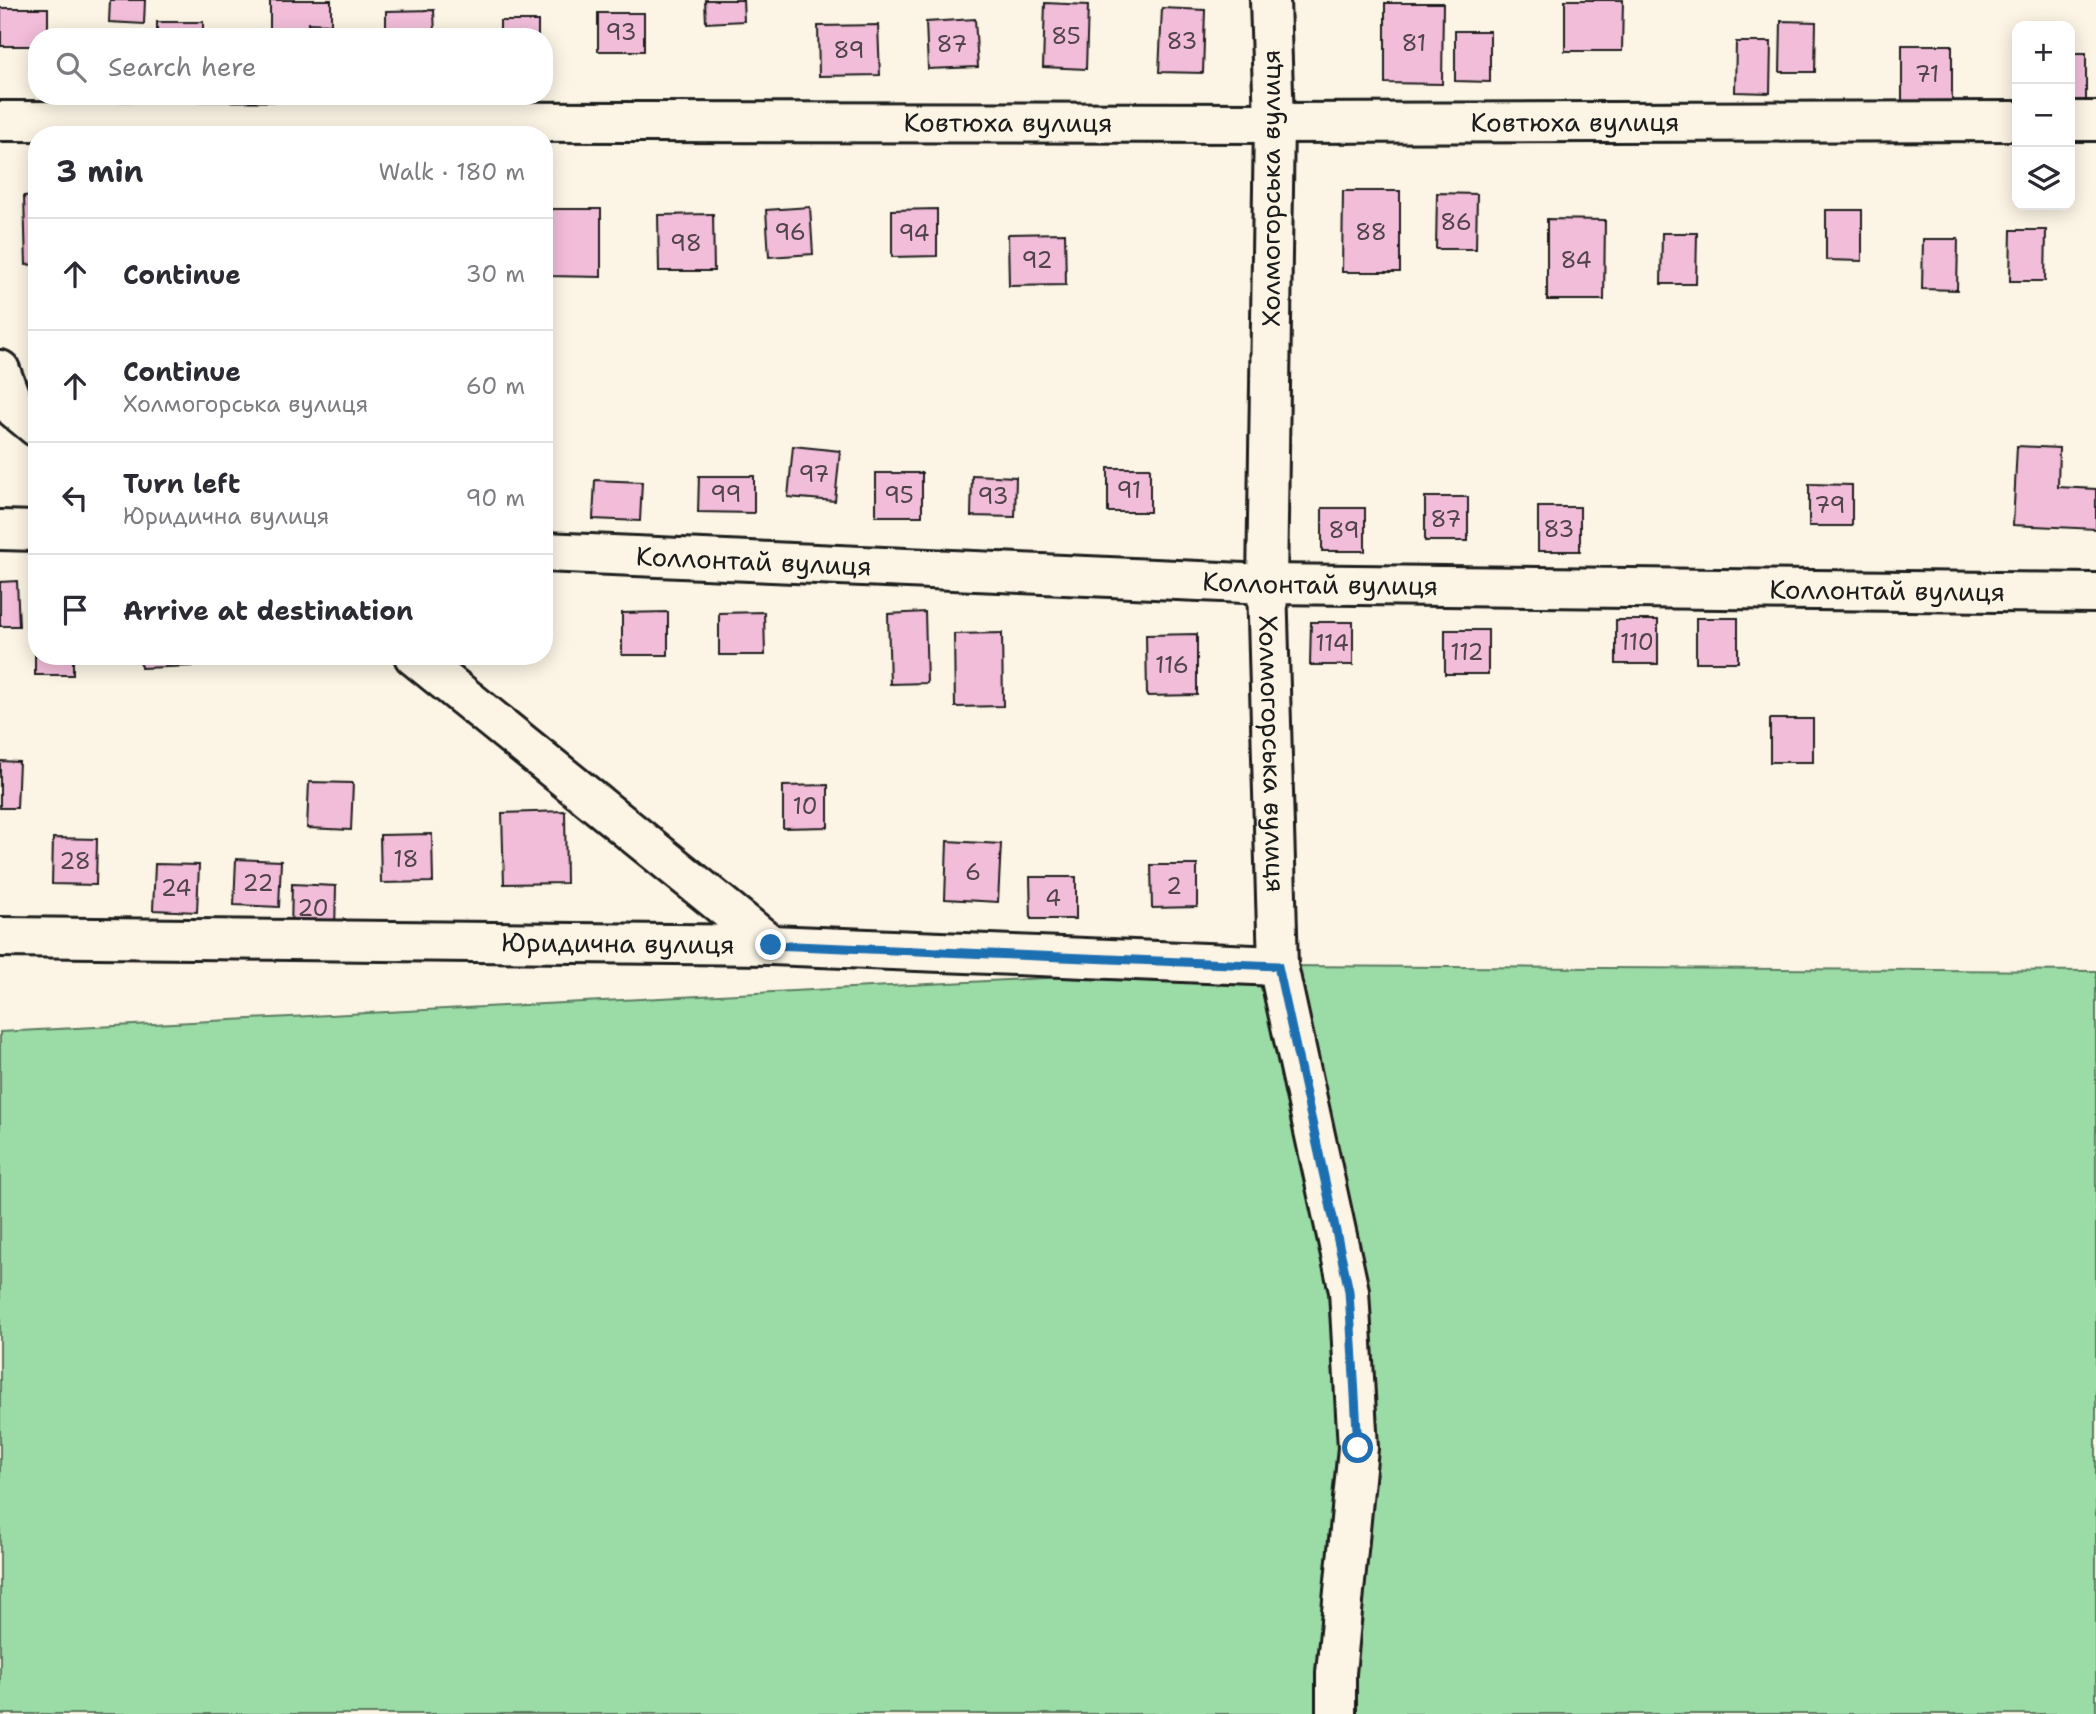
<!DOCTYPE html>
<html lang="en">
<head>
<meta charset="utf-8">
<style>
  :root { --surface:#fff; --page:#f2f2f3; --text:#2b2b33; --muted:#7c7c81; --line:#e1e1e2 }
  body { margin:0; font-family:"Shantell Sans",sans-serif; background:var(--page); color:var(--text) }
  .controls { position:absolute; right:21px; top:21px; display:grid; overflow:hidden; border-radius:14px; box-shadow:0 4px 18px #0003 }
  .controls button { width:63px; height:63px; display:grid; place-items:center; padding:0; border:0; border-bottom:2px solid var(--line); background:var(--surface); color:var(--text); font:35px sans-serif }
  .stop { position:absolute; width:21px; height:21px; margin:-16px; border:5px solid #1f6fb2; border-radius:50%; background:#fff }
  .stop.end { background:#1f6fb2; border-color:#fff; box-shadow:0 2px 7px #0008 }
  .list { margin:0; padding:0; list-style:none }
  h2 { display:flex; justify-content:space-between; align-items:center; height:91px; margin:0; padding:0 28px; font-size:30px }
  h2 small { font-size:23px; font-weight:400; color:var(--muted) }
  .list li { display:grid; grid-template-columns:46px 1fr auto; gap:21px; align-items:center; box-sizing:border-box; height:112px; padding:0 28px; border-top:2px solid var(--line) }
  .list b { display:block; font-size:26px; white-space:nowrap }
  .list p { margin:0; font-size:23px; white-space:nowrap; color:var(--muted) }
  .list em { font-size:23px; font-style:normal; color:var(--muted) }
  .icon { flex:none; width:38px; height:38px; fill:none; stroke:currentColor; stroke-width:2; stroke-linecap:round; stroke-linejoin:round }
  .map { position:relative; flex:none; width:2096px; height:1714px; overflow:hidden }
  .search { position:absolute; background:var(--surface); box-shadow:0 4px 18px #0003; left:28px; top:28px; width:525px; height:77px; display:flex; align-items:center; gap:18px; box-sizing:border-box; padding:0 24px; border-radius:28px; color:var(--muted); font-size:26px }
  .panel { position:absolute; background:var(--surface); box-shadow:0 4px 18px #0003; left:28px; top:126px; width:525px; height:539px; border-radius:28px }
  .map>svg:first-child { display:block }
</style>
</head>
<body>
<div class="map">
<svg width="2096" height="1714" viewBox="0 0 2096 1714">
  <rect width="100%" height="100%" fill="#fcf5e5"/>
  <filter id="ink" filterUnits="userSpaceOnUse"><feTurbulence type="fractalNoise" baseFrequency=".0143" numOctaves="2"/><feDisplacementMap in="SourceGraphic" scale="14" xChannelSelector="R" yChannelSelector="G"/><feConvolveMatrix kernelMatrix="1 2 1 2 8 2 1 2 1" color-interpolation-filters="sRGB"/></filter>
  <g filter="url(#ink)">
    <!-- green -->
    <path fill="#9adba6" stroke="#5b7c61" stroke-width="2" d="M1278,966L2096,971V1714H0V1032Z"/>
    <!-- building -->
    <path fill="#f1bdd9" stroke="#1c1c1c" stroke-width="2" d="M110,0H145L144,24L109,22Z
      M270,0H331V24L308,23V37H270Z
      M705,0H743L744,21L706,23Z
      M1565,0H1623L1622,51H1565Z
      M1045,3L1088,5L1086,69L1043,67Z
      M1385,3H1443L1442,84L1385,83Z
      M1,8H48V37H37V46H1Z
      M1162,8L1205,10L1203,73L1159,72Z
      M434,10L435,37H386V11Z
      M598,13H644V51H598Z
      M975,19L978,67L928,69L926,22Z
      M500,21H538V37H500Z
      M1781,21L1816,22L1815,72H1780Z
      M157,22H203V37H157Z
      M878,25L880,75L819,76L818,26Z
      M1455,31H1490V82L1455,81Z
      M1736,42H1771L1770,93L1735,92Z
      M1902,45H1952V104H1902Z
      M2070,53H2086V111H2070Z
      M1343,191H1400V272H1342Z
      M1437,193L1477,194L1476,249H1436Z
      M37,195V264L26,265L24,196Z
      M810,207L813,254L769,257L766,210Z
      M549,209H601V277L549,276Z
      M937,209V256L892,257V210Z
      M1826,210H1862V261L1826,260Z
      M713,214L714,271H659L658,215Z
      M1547,219L1605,220L1604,300H1547Z
      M2011,230H2046L2045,281H2010Z
      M1065,233L1066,285L1009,286L1008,234Z
      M1662,233H1697L1696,284H1661Z
      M1923,239H1958L1957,290L1922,289Z
      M793,446L840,451L835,501L788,497Z
      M2017,446L2059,448L2058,487L2096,489V529L2013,525Z
      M1108,468H1150V512H1108Z
      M876,473H922V516H876Z
      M972,475L1016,477L1015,517L971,516Z
      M699,476H754V513L698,512Z
      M595,480L642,482L640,521L593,519Z
      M1809,484L1852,485V526H1809Z
      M1425,497H1468V541H1425Z
      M1538,507H1580V551H1538Z
      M1322,508H1365V551H1322Z
      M17,581L19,626H0V582Z
      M35,593H37V656H73V675H35Z
      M668,612V655H622V613Z
      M764,612L765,655H719V613Z
      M925,612L927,683L890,684L888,614Z
      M1696,618H1738V662H1696Z
      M1616,620H1658V664H1616Z
      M1311,622H1353V665H1310Z
      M1445,630H1488V674H1445Z
      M1002,633L1003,706L955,707L954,634Z
      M1197,634V695L1147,696L1146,635Z
      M140,656H193V666L141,668Z
      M1770,719H1813V762H1770Z
      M0,761L19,762L17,808H0Z
      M309,782L353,783L351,830L307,828Z
      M828,785V827L783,828V786Z
      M565,811L566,883L504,884L502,813Z
      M432,834L433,882L381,883L380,835Z
      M53,838L97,839L96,885L52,884Z
      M947,841L1001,844L998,902L945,899Z
      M236,859L281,861L279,907L234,905Z
      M155,864L199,865L197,912L153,910Z
      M1151,865H1197V907L1152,908Z
      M1030,877H1076V919H1031Z
      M292,884L336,886L335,932L291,931Z"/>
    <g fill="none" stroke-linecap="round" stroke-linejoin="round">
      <!-- minor casing -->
      <g stroke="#1c1c1c" stroke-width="44">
        <g id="minor">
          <path id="s1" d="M1270,0L1274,123L1267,584L1278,966L1349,1291L1358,1448L1336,1673V1714"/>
          <path id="s2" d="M0,121L1274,123L2017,121"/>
          <path d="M2070,121H2096"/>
          <path d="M0,370L14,408L37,427"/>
          <path d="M0,530L37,531"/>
          <path id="s3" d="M544,552L1267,584L2096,593"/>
          <path d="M414,656L771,945"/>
          <path id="s4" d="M0,937L771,945L1278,966"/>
        </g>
      </g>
      <!-- minor -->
      <use href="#minor" stroke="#fcf5e5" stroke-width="38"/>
    </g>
  </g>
  <g fill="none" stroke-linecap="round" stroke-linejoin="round" filter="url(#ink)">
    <!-- route -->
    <path stroke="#1f6fb2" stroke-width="9" d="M771,945L1278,966L1349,1291L1358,1448"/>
  </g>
  <g text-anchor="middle" stroke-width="7" stroke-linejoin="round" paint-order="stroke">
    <!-- number labels -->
    <g font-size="23" fill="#51444b">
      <text x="621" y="40">93</text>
      <text x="1066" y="44">85</text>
      <text x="1182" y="49">83</text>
      <text x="1414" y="51">81</text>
      <text x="952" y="52">87</text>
      <text x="849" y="58">89</text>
      <text x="1927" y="82">71</text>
      <text x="1456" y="230">86</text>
      <text x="790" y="240">96</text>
      <text x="1371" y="240">88</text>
      <text x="914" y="241">94</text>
      <text x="686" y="251">98</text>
      <text x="1037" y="268">92</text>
      <text x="1576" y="268">84</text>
      <text x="814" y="482">97</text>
      <text x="1129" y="498">91</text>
      <text x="726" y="502">99</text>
      <text x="899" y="503">95</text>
      <text x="993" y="504">93</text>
      <text x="1830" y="513">79</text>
      <text x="1446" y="527">87</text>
      <text x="1559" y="537">83</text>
      <text x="1344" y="538">89</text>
      <text x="1637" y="650">110</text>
      <text x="1332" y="651">114</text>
      <text x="1467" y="660">112</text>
      <text x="1172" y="673">116</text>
      <text x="805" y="814">10</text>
      <text x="406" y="867">18</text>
      <text x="75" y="869">28</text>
      <text x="973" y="880">6</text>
      <text x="258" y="891">22</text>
      <text x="1174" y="894">2</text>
      <text x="176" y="896">24</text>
      <text x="1053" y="906">4</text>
      <text x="313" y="916">20</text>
    </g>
    <!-- street labels -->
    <g font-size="26" fill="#1c1c1c" stroke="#fcf5e5">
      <text dy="9" stroke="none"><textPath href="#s2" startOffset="1575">Ковтюха вулиця</textPath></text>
      <text dy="9" stroke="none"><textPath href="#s2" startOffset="1008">Ковтюха вулиця</textPath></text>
      <text transform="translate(1271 188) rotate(-90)" y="9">Холмогорська вулиця</text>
      <text dy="9" stroke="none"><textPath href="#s3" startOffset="210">Коллонтай вулиця</textPath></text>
      <text dy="9" stroke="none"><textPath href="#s3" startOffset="777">Коллонтай вулиця</textPath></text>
      <text dy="9" stroke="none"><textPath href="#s3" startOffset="1344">Коллонтай вулиця</textPath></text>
      <text dy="9" stroke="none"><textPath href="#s1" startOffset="754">Холмогорська вулиця</textPath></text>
      <text dy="9" stroke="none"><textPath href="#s4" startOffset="618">Юридична вулиця</textPath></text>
    </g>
  </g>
</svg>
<div class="controls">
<button>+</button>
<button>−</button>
<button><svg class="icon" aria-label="layers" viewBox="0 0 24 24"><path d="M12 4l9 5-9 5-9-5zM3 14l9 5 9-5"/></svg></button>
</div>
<div class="stop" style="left:1358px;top:1448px"></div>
<div class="stop end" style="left:771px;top:945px"></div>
<div class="search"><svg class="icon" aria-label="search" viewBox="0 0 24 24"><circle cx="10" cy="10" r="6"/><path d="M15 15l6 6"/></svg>Search here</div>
<section class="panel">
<h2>3 min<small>Walk · 180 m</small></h2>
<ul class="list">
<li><svg class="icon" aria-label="ahead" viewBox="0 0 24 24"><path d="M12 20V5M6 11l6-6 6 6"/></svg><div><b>Continue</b></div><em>30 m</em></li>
<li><svg class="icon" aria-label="ahead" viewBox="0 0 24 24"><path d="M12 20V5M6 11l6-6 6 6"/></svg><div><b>Continue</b><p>Холмогорська вулиця</p></div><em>60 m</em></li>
<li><svg class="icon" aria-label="left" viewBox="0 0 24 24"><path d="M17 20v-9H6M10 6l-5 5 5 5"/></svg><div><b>Turn left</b><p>Юридична вулиця</p></div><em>90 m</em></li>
<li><svg class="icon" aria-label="arrive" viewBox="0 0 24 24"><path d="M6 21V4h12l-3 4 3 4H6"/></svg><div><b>Arrive at destination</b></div></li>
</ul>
</section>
</div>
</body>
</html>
